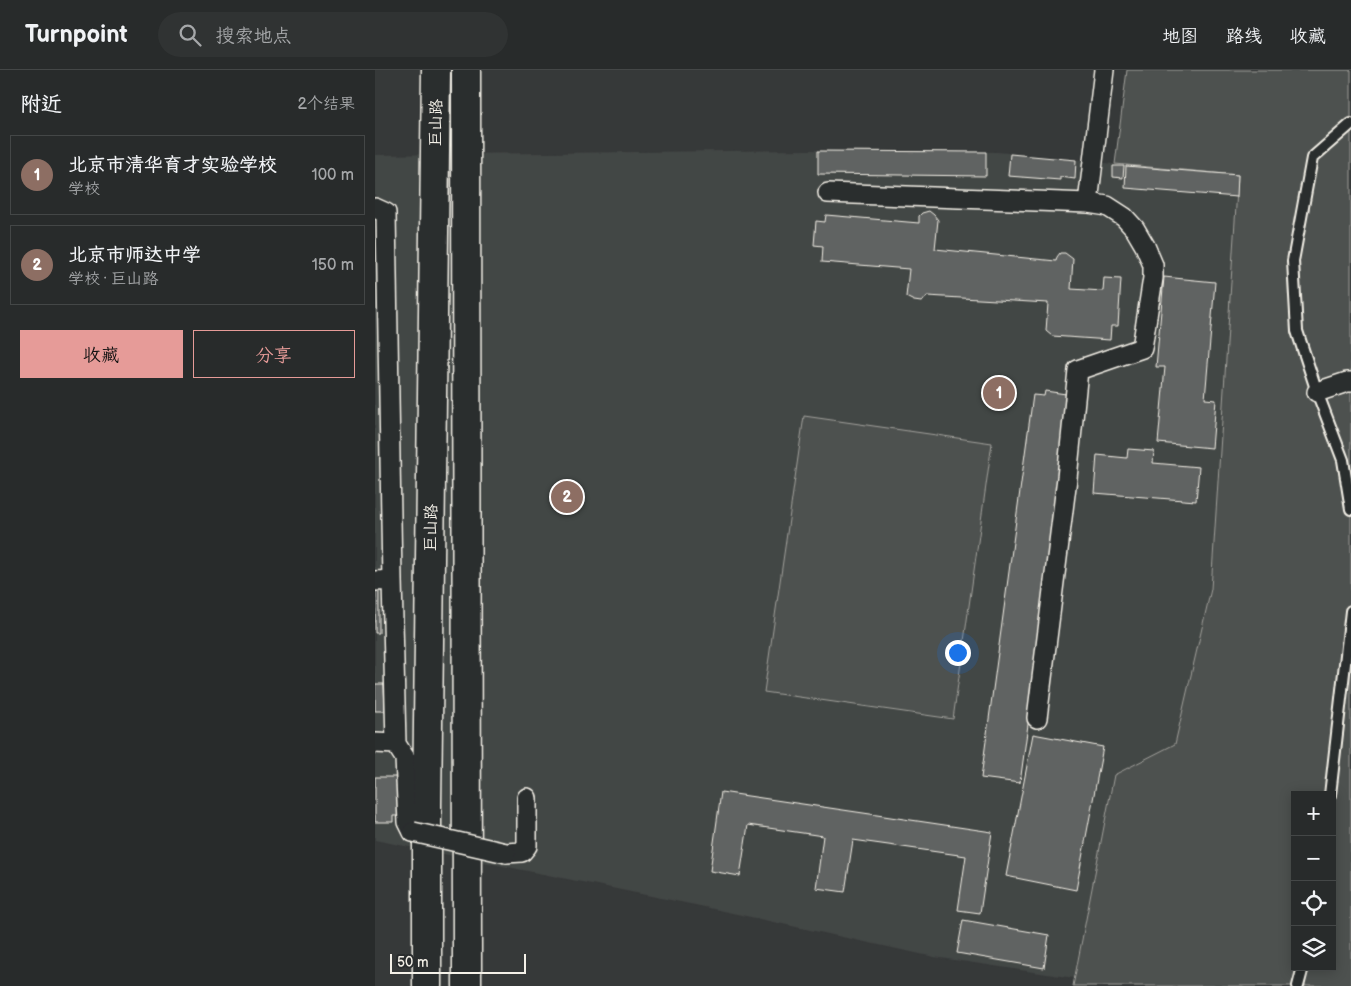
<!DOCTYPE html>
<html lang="zh">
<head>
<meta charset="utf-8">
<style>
  :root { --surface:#282b2b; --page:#303333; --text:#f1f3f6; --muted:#a5a7a9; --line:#444747; --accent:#e69b98 }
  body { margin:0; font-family:"Balsamiq Sans","LXGW WenKai TC",sans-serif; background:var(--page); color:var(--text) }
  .controls { position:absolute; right:15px; bottom:15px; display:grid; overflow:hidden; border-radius:0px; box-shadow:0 2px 12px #0003 }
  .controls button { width:45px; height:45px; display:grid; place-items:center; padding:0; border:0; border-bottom:1px solid var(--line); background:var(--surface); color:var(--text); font:25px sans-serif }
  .scale { position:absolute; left:15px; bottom:12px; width:136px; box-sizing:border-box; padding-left:5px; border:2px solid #f4f1e8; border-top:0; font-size:14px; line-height:18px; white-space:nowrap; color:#f4f1e8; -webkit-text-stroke:4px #2a2d2e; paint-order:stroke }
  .you { position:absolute; left:582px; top:582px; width:18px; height:18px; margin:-12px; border:4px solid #fff; border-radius:50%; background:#1a73e8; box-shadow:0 0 0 8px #1a73e833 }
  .badge { display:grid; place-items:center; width:32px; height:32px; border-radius:50%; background:var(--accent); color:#fff; font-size:16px; font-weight:700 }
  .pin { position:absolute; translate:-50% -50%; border:2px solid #fff; box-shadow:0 1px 5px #0006 }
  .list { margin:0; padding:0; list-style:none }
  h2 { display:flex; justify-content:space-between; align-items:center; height:65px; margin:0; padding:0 20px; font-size:21px }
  h2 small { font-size:16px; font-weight:400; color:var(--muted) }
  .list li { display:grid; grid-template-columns:32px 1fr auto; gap:15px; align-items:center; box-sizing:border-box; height:80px; margin:0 10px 10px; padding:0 10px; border:1px solid var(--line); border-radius:0px }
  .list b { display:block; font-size:19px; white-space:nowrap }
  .list p { margin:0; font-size:16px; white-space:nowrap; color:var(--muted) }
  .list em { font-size:16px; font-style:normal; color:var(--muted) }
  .actions { display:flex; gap:10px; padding:15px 20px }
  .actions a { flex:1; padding:11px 0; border:1px solid var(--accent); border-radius:0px; text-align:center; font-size:18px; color:var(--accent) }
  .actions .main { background:var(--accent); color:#111 }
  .icon { flex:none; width:28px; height:28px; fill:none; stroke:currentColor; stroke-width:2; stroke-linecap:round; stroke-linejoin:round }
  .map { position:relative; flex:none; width:976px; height:916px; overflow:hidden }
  header { display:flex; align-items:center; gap:30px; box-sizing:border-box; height:70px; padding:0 25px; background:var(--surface); border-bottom:1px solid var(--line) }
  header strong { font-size:24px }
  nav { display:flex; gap:28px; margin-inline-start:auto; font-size:18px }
  .search { width:350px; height:45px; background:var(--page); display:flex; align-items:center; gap:12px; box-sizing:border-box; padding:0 18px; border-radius:28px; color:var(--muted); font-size:19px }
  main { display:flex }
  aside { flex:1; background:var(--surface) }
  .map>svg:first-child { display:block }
</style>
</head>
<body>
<header>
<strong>Turnpoint</strong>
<div class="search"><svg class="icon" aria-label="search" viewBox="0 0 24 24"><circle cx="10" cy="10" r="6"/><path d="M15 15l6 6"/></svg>搜索地点</div>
<nav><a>地图</a><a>路线</a><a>收藏</a></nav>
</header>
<main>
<aside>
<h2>附近<small>2个结果</small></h2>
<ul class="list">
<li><span class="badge" style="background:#8d6e63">1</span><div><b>北京市清华育才实验学校</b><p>学校</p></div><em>100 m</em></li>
<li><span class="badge" style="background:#8d6e63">2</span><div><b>北京市师达中学</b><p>学校 · 巨山路</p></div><em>150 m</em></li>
</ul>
<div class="actions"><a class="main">收藏</a><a>分享</a></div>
</aside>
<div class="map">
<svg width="976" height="916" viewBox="0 0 976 916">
  <rect width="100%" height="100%" fill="#363939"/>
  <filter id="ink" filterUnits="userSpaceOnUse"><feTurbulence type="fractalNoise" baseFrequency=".02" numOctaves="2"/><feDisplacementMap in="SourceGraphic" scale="10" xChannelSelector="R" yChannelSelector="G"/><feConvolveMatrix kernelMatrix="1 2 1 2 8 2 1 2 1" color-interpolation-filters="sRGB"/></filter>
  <g filter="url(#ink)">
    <!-- built -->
    <path fill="#434645" d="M433,80L622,82L717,91L751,96L863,105L836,519L800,675L739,705L699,908L559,887L325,836L0,770V85Z"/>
    <!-- green -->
    <path fill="#4e514f" stroke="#a1a19c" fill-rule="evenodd" d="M752,0H976V916H698L739,705L800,674L836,519L863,105L740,94ZM920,725H957V897H920Z
      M429,346L617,373L578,649L389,622Z"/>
    <!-- building -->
    <path fill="#616362" stroke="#f4f1e8" d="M443,81L611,82V106L443,104Z
      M635,84L701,90L700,109L685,107V110L633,106Z
      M738,96H749L748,108L738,107Z
      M751,96L863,105L862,127L750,118Z
      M554,141L559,145L563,150L560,179L681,191L682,187L685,183H690L698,189L696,219L728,221L729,208L746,209L743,256H736L735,270L677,266L671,261L673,233L552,226L549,230L546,232L539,231L531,227L534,199L447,192L448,176L439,175L441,151L450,152L451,145L544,153V146L547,143Z
      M789,207L840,212L830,329L841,330L837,378L783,373L790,297H781Z
      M670,321L698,325L645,713L606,708L658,325L669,326Z
      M753,379L779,381L778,393L824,397L821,431L719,423L722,385L752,388Z
      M0,520H4V563H0Z
      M0,614H9L10,641H0Z
      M658,664L728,677L701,820L631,806Z
      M0,707H26L25,746H18V752H0Z
      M346,722L617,762L605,843L583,840L591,786L478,770L470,822L441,818L448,766L373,755L365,806L335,801Z
      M588,850L674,865L669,898L582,883Z"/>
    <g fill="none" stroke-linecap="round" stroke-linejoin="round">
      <!-- lane casing -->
      <g stroke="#f4f1e8" stroke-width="14">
        <path id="lane" d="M976,54L937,88L918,191L922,261L942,322L968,390L976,439
          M955,725L976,541
          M923,916L928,897"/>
      </g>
      <!-- street casing -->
      <g stroke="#f4f1e8" stroke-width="22">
        <path id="street" d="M453,123L713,133
          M0,138L11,143L17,510L0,511
          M942,322L972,312H976
          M662,648L692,408L703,300L767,278L778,208V195L770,176L760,159L749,147L732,136L713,133L729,0
          M0,673L21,674L17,510
          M21,674L30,688L33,752L38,762
          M131,783L147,782L152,776V728"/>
      </g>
      <!-- secondary casing -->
      <g stroke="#f4f1e8" stroke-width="31">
        <path id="secondary" d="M91,0L92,916
          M52,916V735L61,0"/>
      </g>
      <!-- lane -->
      <use href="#lane" stroke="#2a2d2e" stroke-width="10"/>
      <!-- street -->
      <use href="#street" stroke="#2a2d2e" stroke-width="19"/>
      <!-- secondary -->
      <use href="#secondary" stroke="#2a2d2e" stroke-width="28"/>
      <!-- street-bridge casing -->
      <g stroke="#f4f1e8" stroke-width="22" stroke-linecap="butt">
        <path id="street-bridge" d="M38,762L131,783"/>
      </g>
      <!-- street-bridge -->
      <use href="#street-bridge" stroke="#2a2d2e" stroke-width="19"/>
    </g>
  </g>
  <g text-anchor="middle" stroke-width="4" stroke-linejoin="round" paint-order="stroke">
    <!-- street labels -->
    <g font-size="16" fill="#f4f1e8" stroke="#2a2d2e">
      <text transform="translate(60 53) rotate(-89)" y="6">巨山路</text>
      <text transform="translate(55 458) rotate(-89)" y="6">巨山路</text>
    </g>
  </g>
</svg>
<div class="controls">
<button>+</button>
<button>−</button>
<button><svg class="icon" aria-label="locate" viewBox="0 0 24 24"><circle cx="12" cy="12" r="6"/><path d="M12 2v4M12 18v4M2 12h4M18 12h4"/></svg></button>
<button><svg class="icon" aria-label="layers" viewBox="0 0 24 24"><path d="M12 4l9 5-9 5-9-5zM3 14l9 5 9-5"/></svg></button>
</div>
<div class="scale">50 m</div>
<div class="you"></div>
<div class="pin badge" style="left:624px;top:323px;background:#8d6e63">1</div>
<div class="pin badge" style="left:192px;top:427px;background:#8d6e63">2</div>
</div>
</main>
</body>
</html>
